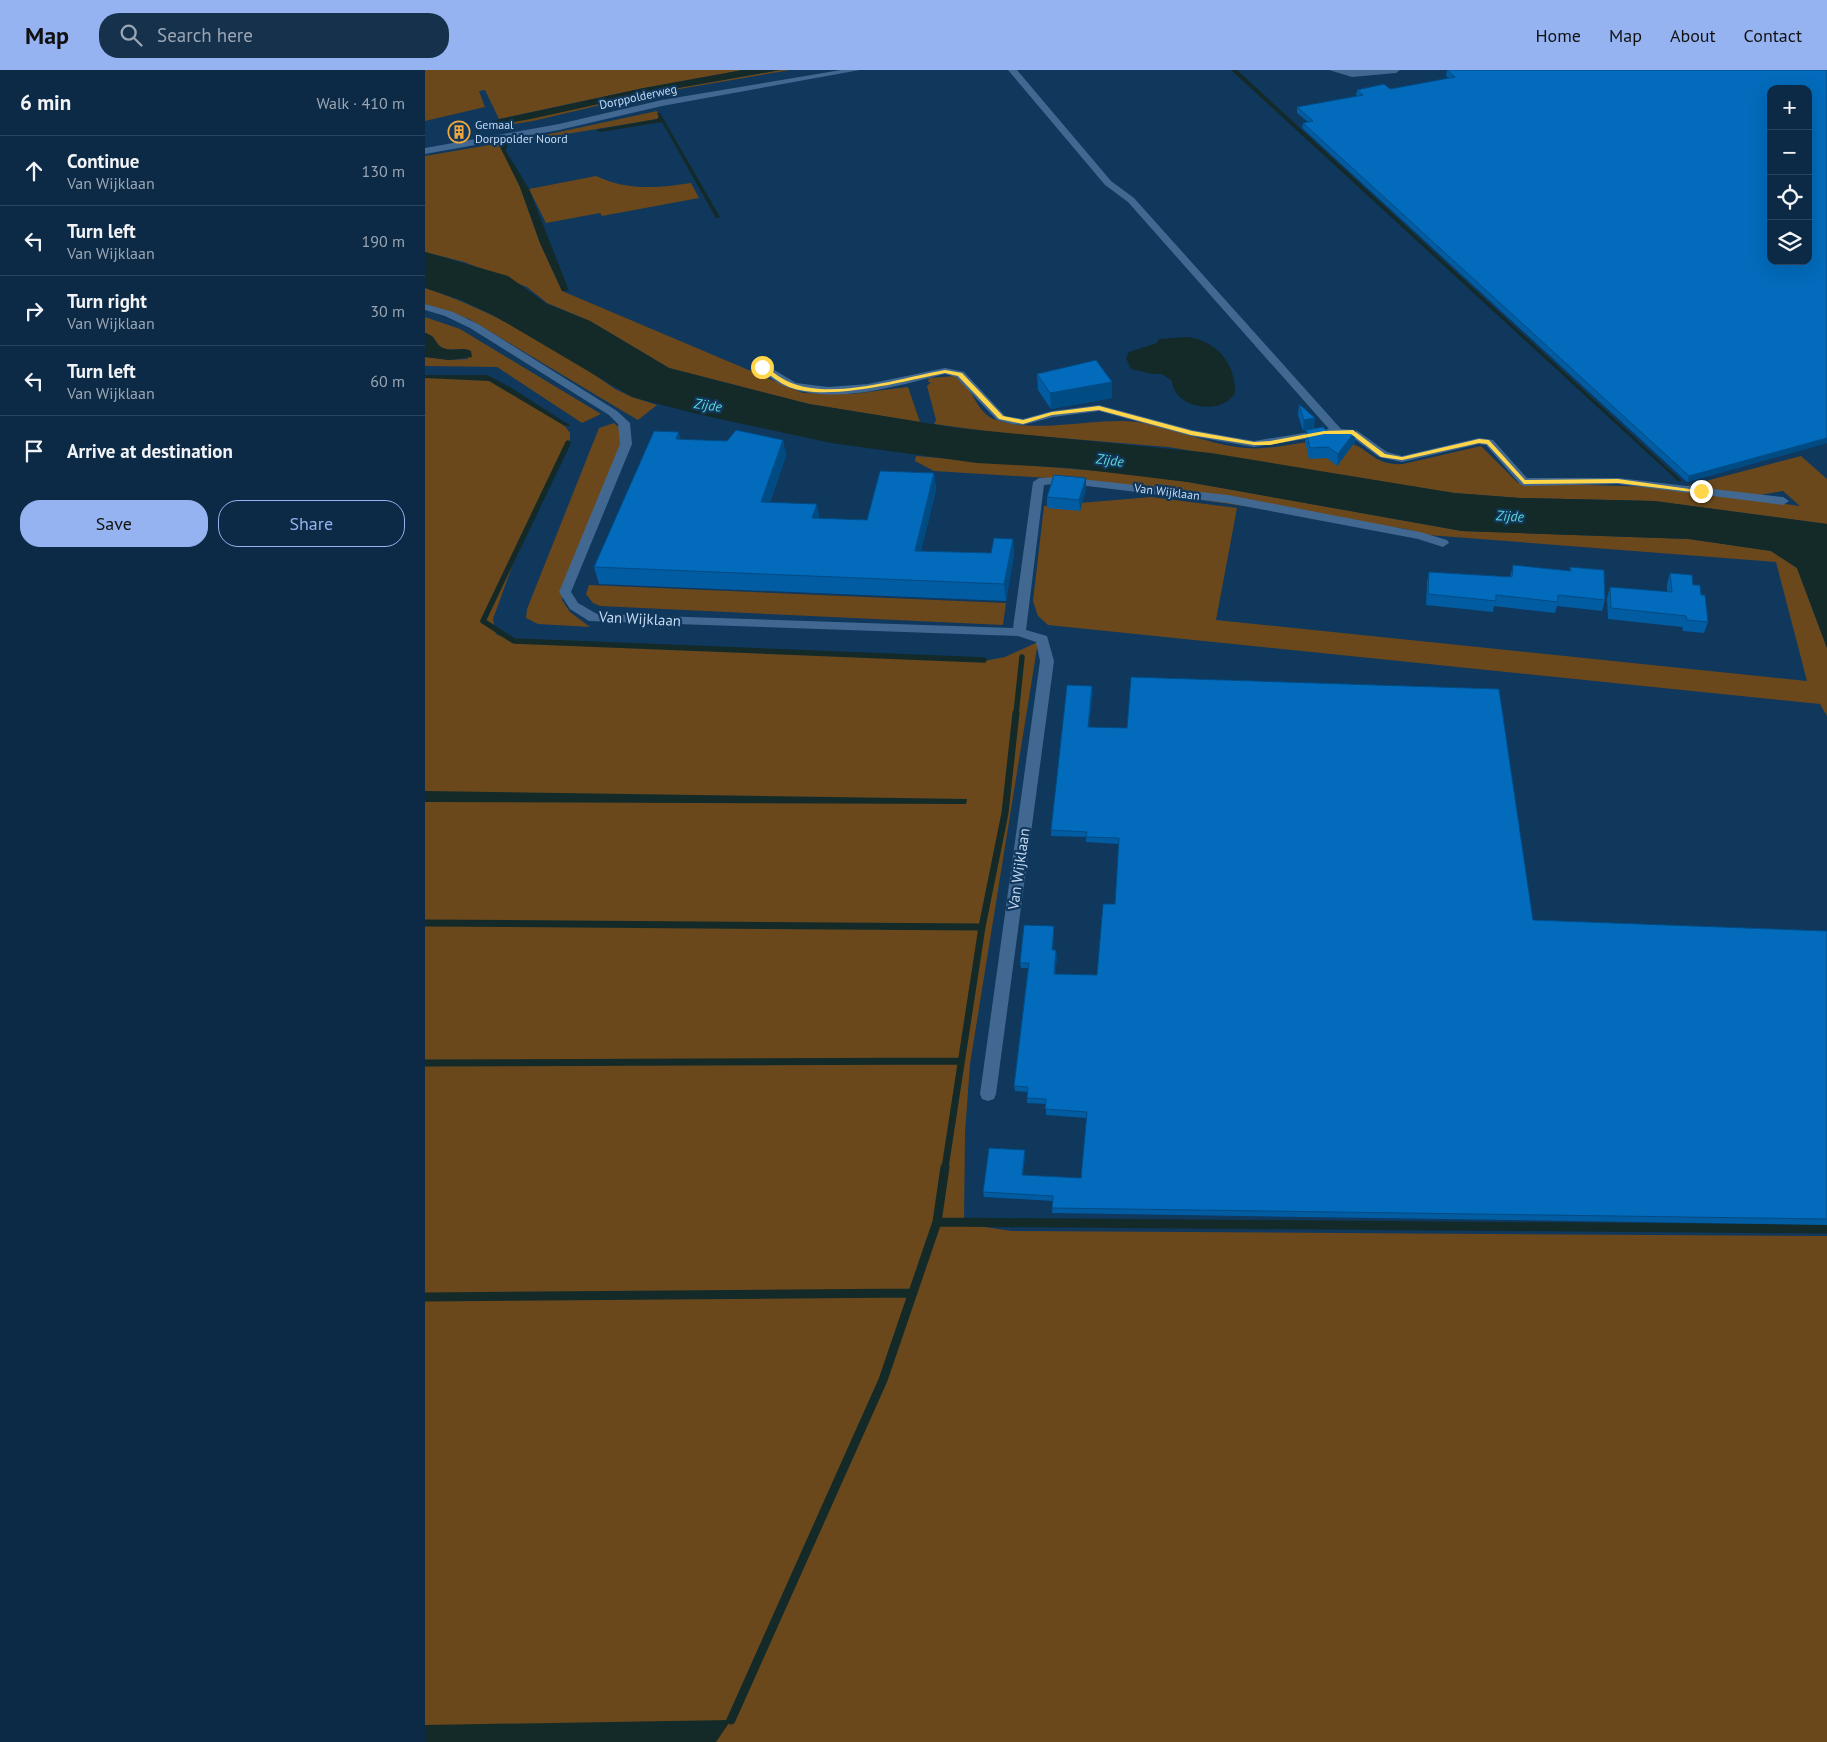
<!DOCTYPE html>
<html lang="en">
<head>
<meta charset="utf-8">
<style>
  :root { --surface:#0c2945; --page:#15314c; --text:#f1f3f6; --muted:#9aa6b3; --line:#2c455e; --accent:#95b2f1 }
  body { margin:0; font-family:"PT Sans",sans-serif; background:var(--page); color:var(--text) }
  .controls { position:absolute; right:15px; top:15px; display:grid; overflow:hidden; border-radius:10px; box-shadow:0 5px 20px #0002 }
  .controls button { width:45px; height:45px; display:grid; place-items:center; padding:0; border:0; border-bottom:1px solid var(--line); background:var(--surface); color:var(--text); font:25px sans-serif }
  .stop { position:absolute; width:15px; height:15px; margin:-11px; border:4px solid #ffd54a; border-radius:50%; background:#fff }
  .stop.end { background:#ffd54a; border-color:#fff; box-shadow:0 1px 5px #0008 }
  .list { margin:0; padding:0; list-style:none }
  h2 { display:flex; justify-content:space-between; align-items:center; height:65px; margin:0; padding:0 20px; font-size:21px }
  h2 small { font-size:16px; font-weight:400; color:var(--muted) }
  .list li { display:grid; grid-template-columns:32px 1fr auto; gap:15px; align-items:center; box-sizing:border-box; height:70px; padding:0 20px; border-top:1px solid var(--line) }
  .list b { display:block; font-size:19px; white-space:nowrap }
  .list p { margin:0; font-size:16px; white-space:nowrap; color:var(--muted) }
  .list em { font-size:16px; font-style:normal; color:var(--muted) }
  .actions { display:flex; gap:10px; padding:15px 20px }
  .actions a { flex:1; padding:11px 0; border:1px solid var(--accent); border-radius:20px; text-align:center; font-size:18px; color:var(--accent) }
  .actions .main { background:var(--accent); color:#111 }
  .icon { flex:none; width:28px; height:28px; fill:none; stroke:currentColor; stroke-width:2; stroke-linecap:round; stroke-linejoin:round }
  .map { position:relative; flex:none; width:1402px; height:1672px; overflow:hidden }
  header { display:flex; align-items:center; gap:30px; box-sizing:border-box; height:70px; padding:0 25px; background:var(--accent); color:#111 }
  header strong { font-size:24px }
  nav { display:flex; gap:28px; margin-inline-start:auto; font-size:18px }
  .search { width:350px; height:45px; background:var(--page); display:flex; align-items:center; gap:12px; box-sizing:border-box; padding:0 18px; border-radius:20px; color:var(--muted); font-size:19px }
  main { display:flex }
  aside { flex:1; background:var(--surface) }
  .map>svg:first-child { display:block }
</style>
</head>
<body>
<header>
<strong>Map</strong>
<div class="search"><svg class="icon" aria-label="search" viewBox="0 0 24 24"><circle cx="10" cy="10" r="6"/><path d="M15 15l6 6"/></svg>Search here</div>
<nav><a>Home</a><a>Map</a><a>About</a><a>Contact</a></nav>
</header>
<main>
<aside>
<h2>6 min<small>Walk · 410 m</small></h2>
<ul class="list">
<li><svg class="icon" aria-label="ahead" viewBox="0 0 24 24"><path d="M12 20V5M6 11l6-6 6 6"/></svg><div><b>Continue</b><p>Van Wijklaan</p></div><em>130 m</em></li>
<li><svg class="icon" aria-label="left" viewBox="0 0 24 24"><path d="M17 20v-9H6M10 6l-5 5 5 5"/></svg><div><b>Turn left</b><p>Van Wijklaan</p></div><em>190 m</em></li>
<li><svg class="icon" aria-label="right" viewBox="0 0 24 24"><path d="M7 20v-9h11M14 6l5 5-5 5"/></svg><div><b>Turn right</b><p>Van Wijklaan</p></div><em>30 m</em></li>
<li><svg class="icon" aria-label="left" viewBox="0 0 24 24"><path d="M17 20v-9H6M10 6l-5 5 5 5"/></svg><div><b>Turn left</b><p>Van Wijklaan</p></div><em>60 m</em></li>
<li><svg class="icon" aria-label="arrive" viewBox="0 0 24 24"><path d="M6 21V4h12l-3 4 3 4H6"/></svg><div><b>Arrive at destination</b></div></li>
</ul>
<div class="actions"><a class="main">Save</a><a>Share</a></div>
</aside>
<div class="map">
<svg width="1402" height="1672" viewBox="0 0 1402 1672">
  <rect width="100%" height="100%" fill="#10375c"/>
  <!-- green -->
  <path fill="#6a481c" d="M0,0H318L219,18L74,49L60,20L54,21L60,37L0,51Z
    M355,0H365L214,26L108,51L70,57L67,55L219,24Z
    M232,41L234,47L232,49L75,75L95,117L115,173L137,221L378,323L427,324L483,317L495,352L384,334L244,298L165,251L122,233L102,217L39,192L0,182V86L106,68Z
    M171,106C203,121 233,118 266,113L274,128L177,146L175,143L121,153L104,119Z
    M0,218C69,241 131,278 190,319L207,327L232,335L213,350L201,343L44,249L0,234Z
    M0,247L35,259L176,344L157,353L72,297L0,296V287L24,290L43,289L41,279C34,279 22,281 16,277C8,270 12,267 0,263Z
    M530,306C533,310 538,312 541,316C551,328 554,344 571,350C612,363 657,350 699,351C738,352 780,375 821,378C854,381 888,366 920,372C944,376 947,396 978,394L1056,376L1093,413L1233,417L1375,436L1358,421L1329,426L1258,417L1376,386L1402,409V454L1229,431L1095,428L1029,423L743,377L575,363L509,354L511,350L502,316L506,312H503L504,308Z
    M0,307L60,308L140,356L145,363V373L88,494L68,549L71,564L88,572L559,591L580,587L613,572L545,994L540,1063L539,1154L587,1161L1402,1166V1672H0Z
    M189,353L201,364L140,512L137,530L145,542L165,557L113,554L101,548L102,539L174,358Z
    M491,386L697,403L763,412L1037,461L1264,469L1346,481L1372,498L1402,578V646L1395,634L623,555L613,546L608,531L619,436L726,427L812,438L791,550L1382,611L1351,492L1003,465L981,459L623,408L509,401L490,391Z
    M164,515L581,533L578,555L175,536L168,533L161,524Z"/>
  <!-- water -->
  <path fill="#132a29" d="M318,0H355L219,24L106,49L59,57L60,60L52,62L48,55L219,18Z
    M806,0H812L1257,411H1253Z
    M232,43H235L295,147L291,148L237,52L175,62L171,60L232,49L234,47Z
    M88,73L82,76L81,81L104,119L144,221H137L115,173L95,117L74,75Z
    M0,182L83,206L122,234L165,251L244,298L384,334L532,358L786,383L1029,423L1095,428L1229,431L1402,454V578L1372,498L1346,481L1264,469L1037,461L763,412L646,398L552,393L406,373L272,344L207,327L68,245L36,230L0,218Z
    M0,263C12,266 9,274 18,278C26,282 37,277 46,281L47,287L24,290L0,287Z
    M762,267C791,270 811,294 810,323C797,346 749,339 747,311L737,304H727L706,299L701,288L704,282L732,273L734,269Z
    M0,305H62L85,317L146,356H140L64,311L0,308Z
    M0,721L542,729L541,734L0,732Z
    M306,1650L291,1672H0V1655Z"/>
  <g fill="none" stroke-linecap="round" stroke-linejoin="round">
    <!-- stream-far2 -->
    <path stroke="#132a29" stroke-width="5.5" d="M143,373L58,551L89,571L559,590
      M591,644L597,587"/>
    <!-- stream-far1 -->
    <path stroke="#132a29" stroke-width="7" d="M0,853L557,857
      M0,993L536,991
      M520,1098L557,857L580,743L591,643"/>
    <!-- stream -->
    <path stroke="#132a29" stroke-width="9" d="M512,1152L1402,1159
      M0,1227L488,1223
      M306,1650L458,1310L512,1152L520,1097"/>
    <!-- minor -->
    <path fill="#416891" fill-rule="evenodd" d="M416,0H435L237,36L134,60L0,84V78L134,54L237,30Z
      M583,0H592L686,111L709,128L916,359L931,360L962,382L977,386L1054,368L1068,370L1102,408H1193L1358,427L1364,431L1358,435L1193,414L1099,416L1095,414L1061,375L1054,374L977,392L954,387L924,365L899,366L829,377L766,366L674,341L628,347L598,355L587,354L572,350L531,307L520,304C470,316 410,336 359,316C350,312 342,305 333,299V295H341L371,313L403,317L443,314L520,298L535,301L539,302L580,346L598,349L627,341L674,335L767,360L829,371L904,359L703,132L680,115Z
      M904,0H975L971,3L927,7Z
      M0,234L28,242L53,254L192,341L205,353L207,374L146,522L153,533L172,544L588,558L608,412L614,408L637,407L803,425L995,462L1022,470L1024,473L1018,477L993,469L803,433L637,413L619,415L601,560L622,566L629,591L571,1024L569,1029L563,1031L557,1029L555,1024L615,591L611,572L593,566L164,551L145,539L134,522L195,374L193,354L184,345L45,258L20,246L0,240Z"/>
  </g>
  <!-- wall -->
  <path fill="#025ca1" d="M1022,0H1402V373L1262,412L877,58L878,53L883,52L872,43V37L932,26L931,25L932,20L965,19L1024,8L1021,6Z
    M612,304L687,312V328L626,339L613,320Z
    M874,334L889,359L903,362L930,372L912,396L902,388L884,389L880,371L881,361H878L873,345Z
    M256,370L302,371L358,370L361,386L345,432L394,448L442,450L509,403L511,420L496,481L566,483L588,469L589,485L581,531L174,514L169,497Z
    M661,408V419L655,441L622,438V427Z
    M1088,495L1144,501L1145,497L1180,530L1177,541L1132,536L1130,543L1069,536L1068,542L1001,535L1002,512L1004,502L1085,507Z
    M1245,503L1268,515L1276,525L1283,552L1279,563L1258,561L1257,557L1183,549L1182,528L1185,517L1242,522V514Z
    M667,616L664,657L1108,850L1402,861V1155L627,1143L628,1131L559,1127L558,1122L600,1085L598,1105L656,1108L662,1048L621,1045V1034L602,1033V1022L590,1021L589,1016L603,898H596L595,893L629,861L628,880L632,886L630,904L672,905L690,834L694,774L661,772V767L626,766V760Z"/>
  <!-- shaded-wall -->
  <path fill="#014b83" d="M687,312V328L626,339L625,323Z
    M890,348L889,360L878,361L879,350Z
    M931,360L930,372L912,396L913,384Z
    M254,362L258,379L251,369Z
    M1402,368V373L1262,412L1264,406Z
    M358,370L361,386L339,448L336,432Z
    M509,403L511,420L492,497L490,481Z
    M661,408V419L655,441L654,430Z
    M392,434L395,450L387,448Z
    M588,469L589,485L581,531L579,514Z
    M667,616L668,622L663,663V657Z
    M629,856V861L627,886V880Z
    M631,880L632,886L630,909L629,904Z
    M600,1080V1085L597,1110V1105Z"/>
  <!-- building -->
  <path fill="#026bbb" stroke="#014b83" fill-rule="evenodd" d="M1022,0H1402V368L1264,406L878,53L888,51L872,37L938,25L932,20L959,14L965,19L1030,7ZM1346,19H1383V191H1346Z
    M671,290L687,312L625,323L612,304Z
    M874,334L890,348L879,350Z
    M898,357L903,362L931,360L913,384L903,377L885,378L881,360Z
    M311,360L358,370L336,432L392,434L387,448L442,450L455,401L509,403L490,481L566,483L569,468L588,469L579,514L169,497L229,361L254,362L251,369L302,371Z
    M629,405L661,408L654,430L622,427Z
    M1088,495L1146,501L1145,497L1179,500L1180,530L1133,525V532L1071,525V531L1003,524L1004,502L1087,507Z
    M1245,503L1267,505L1268,515H1275L1276,525H1280L1283,552L1262,550L1261,546L1186,538L1185,517L1247,522Z
    M706,607L1074,619L1108,850L1402,861V1149L627,1138L628,1126L558,1122L564,1078L600,1080L597,1105L656,1108L662,1042L620,1039L621,1029L602,1028L603,1017L589,1016L604,893H595L599,855L629,856L627,880H631L629,904L672,905L678,834H690L694,768L661,767L662,762L626,760L642,615L667,616L663,657L702,658Z"/>
  <!-- route -->
  <path fill="#ffd54a" d="M335,296H339C348,302 359,311 369,314C412,329 476,308 520,300L537,303L578,346L598,350L627,342L674,336L767,361L829,372L845,371L899,361L928,360L960,384L977,387L1054,369L1064,370L1100,410L1193,409L1279,421L1276,423L1193,413L1099,414L1062,374L1054,373L977,390L956,387L926,364H899L845,375H829L766,365L674,340L627,345L598,354L574,349L533,306L520,303C479,311 403,332 364,317C354,313 344,304 335,298Z"/>
  <!-- icons -->
  <defs>
    <g id="building-ring" transform="scale(1.125)"><circle r="9.5" fill="#10375c" stroke="#f1a63f" stroke-width="1.5"/><path d="M-4-6H4V6H1V3H-1V6H-4ZM-2.5-4.3h1.7v1.8h-1.7ZM.8-4.3h1.7v1.8H.8ZM-2.5-1h1.7V.8h-1.7ZM.8-1h1.7V.8H.8Z" fill="#f1a63f"/></g>
  </defs>
  <g fill-rule="evenodd">
    <use href="#building-ring" x="34" y="62"/>
  </g>
  <g text-anchor="middle" stroke-width="4.5" stroke-linejoin="round" paint-order="stroke">
    <!-- far-street labels -->
    <g font-size="12" fill="#c5daf2" stroke="#10375c">
      <text transform="translate(213 27) rotate(-12)" y="4">Dorppolderweg</text>
      <text transform="translate(742 422) rotate(7)" y="4">Van Wijklaan</text>
    </g>
    <!-- far-poi labels -->
    <g font-size="12" fill="#c5daf2" stroke="#10375c" text-anchor="start">
      <text x="50" y="59">Gemaal<tspan x="50" dy="14">Dorppolder Noord</tspan></text>
    </g>
    <!-- far-water labels -->
    <g font-size="14" font-style="italic" fill="#60d7d1" stroke="#10375c">
      <text transform="translate(283 335) rotate(8)" y="5">Zijde</text>
      <text transform="translate(685 390) rotate(7)" y="5">Zijde</text>
      <text transform="translate(1085 446) rotate(3)" y="5">Zijde</text>
    </g>
    <!-- street labels -->
    <g font-size="15" fill="#c5daf2" stroke="#10375c">
      <text transform="translate(215 549) rotate(3)" y="5">Van Wijklaan</text>
      <text transform="translate(594 799) rotate(-82)" y="5">Van Wijklaan</text>
    </g>
  </g>
</svg>
<div class="controls">
<button>+</button>
<button>−</button>
<button><svg class="icon" aria-label="locate" viewBox="0 0 24 24"><circle cx="12" cy="12" r="6"/><path d="M12 2v4M12 18v4M2 12h4M18 12h4"/></svg></button>
<button><svg class="icon" aria-label="layers" viewBox="0 0 24 24"><path d="M12 4l9 5-9 5-9-5zM3 14l9 5 9-5"/></svg></button>
</div>
<div class="stop" style="left:337px;top:297px"></div>
<div class="stop end" style="left:1276px;top:421px"></div>
</div>
</main>
</body>
</html>
